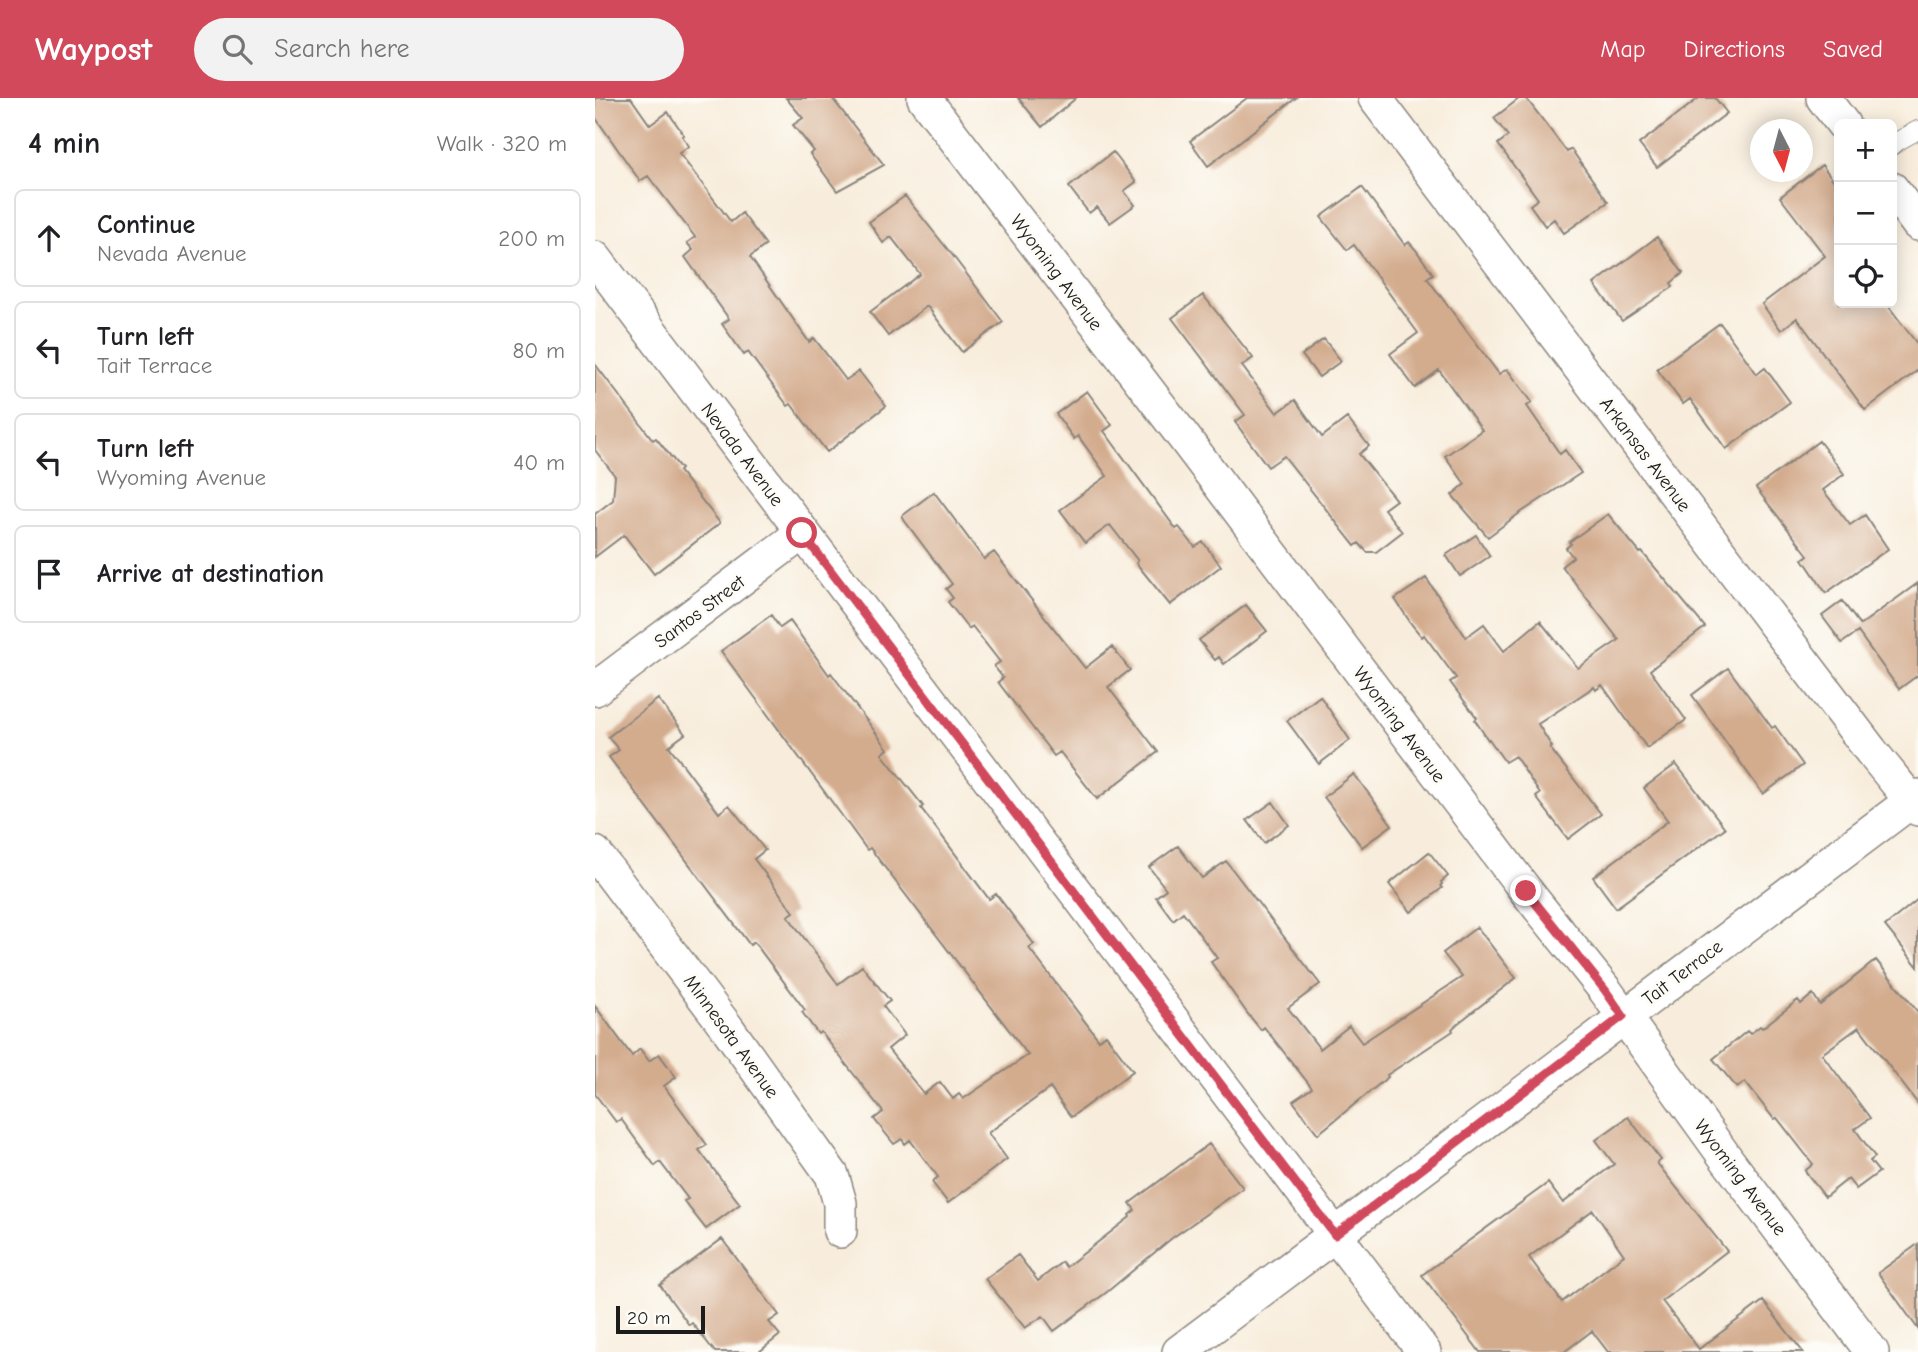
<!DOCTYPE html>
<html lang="en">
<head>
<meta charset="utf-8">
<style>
  :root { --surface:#fff; --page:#f2f2f2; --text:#202124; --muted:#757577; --line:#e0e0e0; --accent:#d1495b }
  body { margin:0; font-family:"Comic Neue",sans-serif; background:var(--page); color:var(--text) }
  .controls { position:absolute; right:21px; top:21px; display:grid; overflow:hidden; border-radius:10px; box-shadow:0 4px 18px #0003 }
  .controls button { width:63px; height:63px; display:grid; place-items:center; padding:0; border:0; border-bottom:2px solid var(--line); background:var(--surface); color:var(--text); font:35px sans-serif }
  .compass { position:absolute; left:1155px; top:21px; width:63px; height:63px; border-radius:50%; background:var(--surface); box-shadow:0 4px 18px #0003; rotate:174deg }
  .scale { position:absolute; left:21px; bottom:18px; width:89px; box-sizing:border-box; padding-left:7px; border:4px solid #1c1c1c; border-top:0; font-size:19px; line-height:24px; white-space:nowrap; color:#1c1c1c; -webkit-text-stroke:5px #fdfcf7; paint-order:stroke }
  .stop { position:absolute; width:21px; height:21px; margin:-16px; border:5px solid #d1495b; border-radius:50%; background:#fff }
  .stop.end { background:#d1495b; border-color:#fff; box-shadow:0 2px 7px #0008 }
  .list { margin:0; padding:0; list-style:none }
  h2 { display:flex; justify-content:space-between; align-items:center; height:91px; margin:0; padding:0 28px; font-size:30px }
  h2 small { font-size:23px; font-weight:400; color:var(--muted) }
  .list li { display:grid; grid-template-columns:46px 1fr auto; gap:21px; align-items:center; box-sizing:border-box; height:98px; margin:0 14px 14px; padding:0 14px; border:2px solid var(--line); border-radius:10px }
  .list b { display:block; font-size:26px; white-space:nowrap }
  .list p { margin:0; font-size:23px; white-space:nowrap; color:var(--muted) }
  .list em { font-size:23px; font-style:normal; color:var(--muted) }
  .icon { flex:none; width:38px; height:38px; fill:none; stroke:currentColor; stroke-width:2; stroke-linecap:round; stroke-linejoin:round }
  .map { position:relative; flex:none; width:1323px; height:1254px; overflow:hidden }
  header { display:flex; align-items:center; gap:42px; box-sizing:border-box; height:98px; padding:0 35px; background:var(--accent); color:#fff }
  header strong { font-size:33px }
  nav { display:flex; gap:38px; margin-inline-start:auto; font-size:24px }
  .search { width:490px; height:63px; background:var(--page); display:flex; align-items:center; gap:18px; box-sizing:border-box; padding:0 24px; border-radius:38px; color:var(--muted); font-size:26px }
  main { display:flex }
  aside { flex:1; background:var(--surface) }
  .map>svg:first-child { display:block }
</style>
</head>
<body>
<header>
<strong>Waypost</strong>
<div class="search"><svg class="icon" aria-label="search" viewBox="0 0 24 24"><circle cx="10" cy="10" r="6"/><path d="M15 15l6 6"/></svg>Search here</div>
<nav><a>Map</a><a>Directions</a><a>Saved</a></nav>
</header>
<main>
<aside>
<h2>4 min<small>Walk · 320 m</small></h2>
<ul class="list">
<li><svg class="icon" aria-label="ahead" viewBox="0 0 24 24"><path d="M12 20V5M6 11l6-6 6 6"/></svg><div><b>Continue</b><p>Nevada Avenue</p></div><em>200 m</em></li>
<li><svg class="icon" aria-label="left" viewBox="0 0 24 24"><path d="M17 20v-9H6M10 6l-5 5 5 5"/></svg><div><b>Turn left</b><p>Tait Terrace</p></div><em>80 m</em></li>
<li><svg class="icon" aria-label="left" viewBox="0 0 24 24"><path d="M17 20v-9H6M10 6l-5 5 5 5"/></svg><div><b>Turn left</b><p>Wyoming Avenue</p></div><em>40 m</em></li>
<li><svg class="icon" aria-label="arrive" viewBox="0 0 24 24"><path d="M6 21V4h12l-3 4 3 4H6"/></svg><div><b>Arrive at destination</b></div></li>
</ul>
</aside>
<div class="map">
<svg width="1323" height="1254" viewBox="0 0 1323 1254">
  <rect width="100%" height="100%" fill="#fdfcf7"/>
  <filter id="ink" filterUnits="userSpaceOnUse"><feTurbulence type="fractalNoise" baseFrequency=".0143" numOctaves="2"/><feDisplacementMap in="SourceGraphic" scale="14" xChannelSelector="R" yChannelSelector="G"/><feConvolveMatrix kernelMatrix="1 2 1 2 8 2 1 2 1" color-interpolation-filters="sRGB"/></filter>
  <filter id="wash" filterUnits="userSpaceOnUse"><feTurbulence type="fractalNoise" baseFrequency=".00686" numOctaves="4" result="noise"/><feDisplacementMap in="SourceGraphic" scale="28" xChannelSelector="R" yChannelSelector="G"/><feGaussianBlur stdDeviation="1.57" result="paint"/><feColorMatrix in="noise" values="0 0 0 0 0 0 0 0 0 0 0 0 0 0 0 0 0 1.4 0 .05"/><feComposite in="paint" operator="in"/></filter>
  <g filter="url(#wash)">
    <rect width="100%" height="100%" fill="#f8eddc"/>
    <g id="blocks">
      <!-- building -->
      <path fill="#d3ab8d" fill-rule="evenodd" d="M0,0H36L55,27L73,14L89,37L87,38L94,48L84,55L136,124L147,115L171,147L155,159L214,244L219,240L251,282L264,273L291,308L232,354L196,306L193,308L153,254L149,257L127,226L134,221L90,159L98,152L92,145L100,139L53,78L45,83L0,19Z
        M191,0H237L289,67L242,93L215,56L219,53L198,27L208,20Z
        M423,0H481L447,29Z
        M652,0H701L613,68L595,43Z
        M925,0H931L972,54L976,51L1013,104L969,135L959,121L950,128L935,107L943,101L903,46L913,38L899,20Z
        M1104,0H1120L1132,15L1062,69L1044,46Z
        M518,54L541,84L529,93L540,107L515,125L502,109L494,115L474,89Z
        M1227,67L1244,90V205H1291L1323,247V272L1270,312L1202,220L1186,232L1167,206L1230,158L1185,99Z
        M767,89L810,147L814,144L821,152L838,176L832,180L904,276L912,271L937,304L932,308L965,356L970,352L986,375L922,417L893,439L857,397L870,386L850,358L887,332L844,272L820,290L795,256L823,235L759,147L752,152L726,119Z
        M310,98L358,158L408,224L367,254L332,208L293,238L275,214L325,176L296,139L288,145L274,124Z
        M1062,139L1088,175L1076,185L1078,189L1027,223L999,186Z
        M608,197L658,260L647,268L682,315L700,302L727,339L752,320L774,348L764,356L801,402L789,411L807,434L781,454H772L764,445L760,448L689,358L673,369L640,324L650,317L577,220Z
        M1125,225L1162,276L1170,270L1195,304L1131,351L1095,301L1088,306L1062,271Z
        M729,241L746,263L724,279L707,257Z
        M0,266L58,342L61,340L86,371L84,373L125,425L59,476L29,437L0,459V416L18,402L20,378L0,352Z
        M492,293L517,327L509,333L581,431L584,429L600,449L608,444L626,468L575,507L541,465L543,463L515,427L490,445L465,412L512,378L483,338L479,341L461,316Z
        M1224,343L1249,376L1228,392L1255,427L1270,417L1293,451L1231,495L1208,461L1213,457L1161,390Z
        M339,394L389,461L399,454L490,570L517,549L535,572L513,589L563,654L502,701L465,654L459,658L403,584L408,580L399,568L405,564L377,528L374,531L353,504L358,500L351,491L357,486L309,422L307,418Z
        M1013,416L1045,455L1047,454L1110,529L1055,572L1091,622L1052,650L1007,587L1001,592L999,589L943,626L957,649L955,650L1006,716L973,741L941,699L945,696L920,658L910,664L894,641L893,642L880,622L882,620L855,584L861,580L829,537L827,539L817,527L800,501L831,480L871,539L889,526L909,553L945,523L983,570L1024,542L967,468L978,459L971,450L976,446L974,444Z
        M881,437L895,458L865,478L851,457Z
        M1323,485V577L1304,591L1263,534L1247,545L1227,518L1247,503L1265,527Z
        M651,507L672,533L629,566L624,559L620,562L604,542Z
        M176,517L185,530L195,523L234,577L236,575L293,651L287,656L328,708L326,710L394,801L401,796L439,846L434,850L504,942L511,937L538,973L476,1019L455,990L393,1035L412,1061L353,1105L337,1084L343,1079L315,1042L310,1046L307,1041L299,1046L279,1021L288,1014L226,934L223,936L207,914L210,912L159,844L155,847L14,659L24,652L13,639L63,601L90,636L74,648L124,715L134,707L170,752L159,761L199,814L193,818L243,886L267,868L295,903L288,908L310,937L293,951L329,996L345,984L358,1001L364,996L368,1001L433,957L275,750L272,752L245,715L126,553Z
        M1133,570L1177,630L1180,628L1208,667L1168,696L1097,597Z
        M725,598L755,642L724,666L692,623Z
        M1081,666L1130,730L1021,810L998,779L1073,723L1049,690Z
        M759,676L797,727L767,749L729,699Z
        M678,704L694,727L669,745L652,722Z
        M583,748L607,780L631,763L725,886L693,910L725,951L754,928L767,945L867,879L848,855L882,829L921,880L862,926L857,931L858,933L792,977L793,979L723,1036L698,1003L717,990L669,929L666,932L652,915L616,864L622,860L588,814L578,822L561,799L571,791L554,769Z
        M834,754L853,778L846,784L847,786L845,788L847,790L816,814L794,786Z
        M1323,801V869L1290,828Z
        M1281,862L1323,914V1006L1264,929L1227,956L1275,1020L1260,1031L1280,1059L1275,1063L1284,1074L1261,1091L1253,1081L1230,1099L1210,1073L1218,1066L1182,1020L1179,1021L1150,984L1142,990L1118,961L1152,933L1155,936L1165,928L1167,930L1203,902L1206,906L1218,896L1225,907Z
        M0,908L37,958L45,951L54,963L64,956L81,979L69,988L112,1047L104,1052L145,1106L111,1131L89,1103L93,1101L65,1064L60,1068L26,1021L21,1024L0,996Z
        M1033,1019L1066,1062L1062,1065L1132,1153L1067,1203L1104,1251L1168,1203L1208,1254H1013L997,1233L969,1254H885L827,1177L953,1085L968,1105L1019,1066L1001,1042ZM998,1112L1029,1157L967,1204L934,1159Z
        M614,1046L648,1090L577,1140L512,1194L459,1233L448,1218L430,1230L390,1181L423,1157L443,1183L467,1164L471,1169L535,1119L534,1117L540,1112L535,1105Z
        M127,1141L184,1217L174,1224L185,1237L164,1254H120L97,1225L94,1227L65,1187Z
        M1323,1146V1231L1283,1175Z"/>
    </g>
  </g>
  <g filter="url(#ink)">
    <use href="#blocks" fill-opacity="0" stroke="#8a847c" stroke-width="2"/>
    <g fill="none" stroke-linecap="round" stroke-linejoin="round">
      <!-- lane casing -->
      <g stroke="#8a847c" stroke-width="20">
        <path id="lane" d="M1297,48L1303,43L1323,32"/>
      </g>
      <!-- street casing -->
      <g stroke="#8a847c" stroke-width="36">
        <path id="street" d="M329,0L584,333L931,793L1010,892L1133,1063L1277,1254
          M780,0L1276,653L1323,711
          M1228,0L1248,26
          M1297,91L1323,126
          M0,160L829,1254
          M0,591L207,435
          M0,755L133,931L237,1077L245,1105V1133
          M584,1254L1323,698"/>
      </g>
      <!-- lane -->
      <use href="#lane" stroke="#fff" stroke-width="18"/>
      <!-- street -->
      <use href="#street" stroke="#fff" stroke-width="33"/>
    </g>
  </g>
  <g fill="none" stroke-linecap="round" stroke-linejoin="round" filter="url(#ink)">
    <!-- route -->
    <path stroke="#d1495b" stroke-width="9" d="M207,435L740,1137L1028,918L1010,892L931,793"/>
  </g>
  <g text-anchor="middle" stroke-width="6" stroke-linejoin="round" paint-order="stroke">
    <!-- street labels -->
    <g font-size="19" fill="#1c1c1c" stroke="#fdfcf7">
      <text transform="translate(462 174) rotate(53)" y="7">Wyoming Avenue</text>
      <text transform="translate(148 356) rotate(53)" y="7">Nevada Avenue</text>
      <text transform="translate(1051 356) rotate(53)" y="7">Arkansas Avenue</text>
      <text transform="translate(104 513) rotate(-37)" y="7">Santos Street</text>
      <text transform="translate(805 626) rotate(53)" y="7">Wyoming Avenue</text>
      <text transform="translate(1087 874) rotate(-37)" y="7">Tait Terrace</text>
      <text transform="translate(137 938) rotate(54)" y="7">Minnesota Avenue</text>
      <text transform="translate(1146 1079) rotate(53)" y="7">Wyoming Avenue</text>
    </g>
  </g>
</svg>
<div class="controls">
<button>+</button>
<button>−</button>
<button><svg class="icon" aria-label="locate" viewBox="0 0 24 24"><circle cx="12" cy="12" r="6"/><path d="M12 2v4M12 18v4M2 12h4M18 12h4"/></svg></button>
</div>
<svg class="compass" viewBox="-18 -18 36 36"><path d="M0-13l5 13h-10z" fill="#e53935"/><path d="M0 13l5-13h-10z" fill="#757577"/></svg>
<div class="scale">20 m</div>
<div class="stop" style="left:207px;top:435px"></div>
<div class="stop end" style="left:931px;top:793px"></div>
</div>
</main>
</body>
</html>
